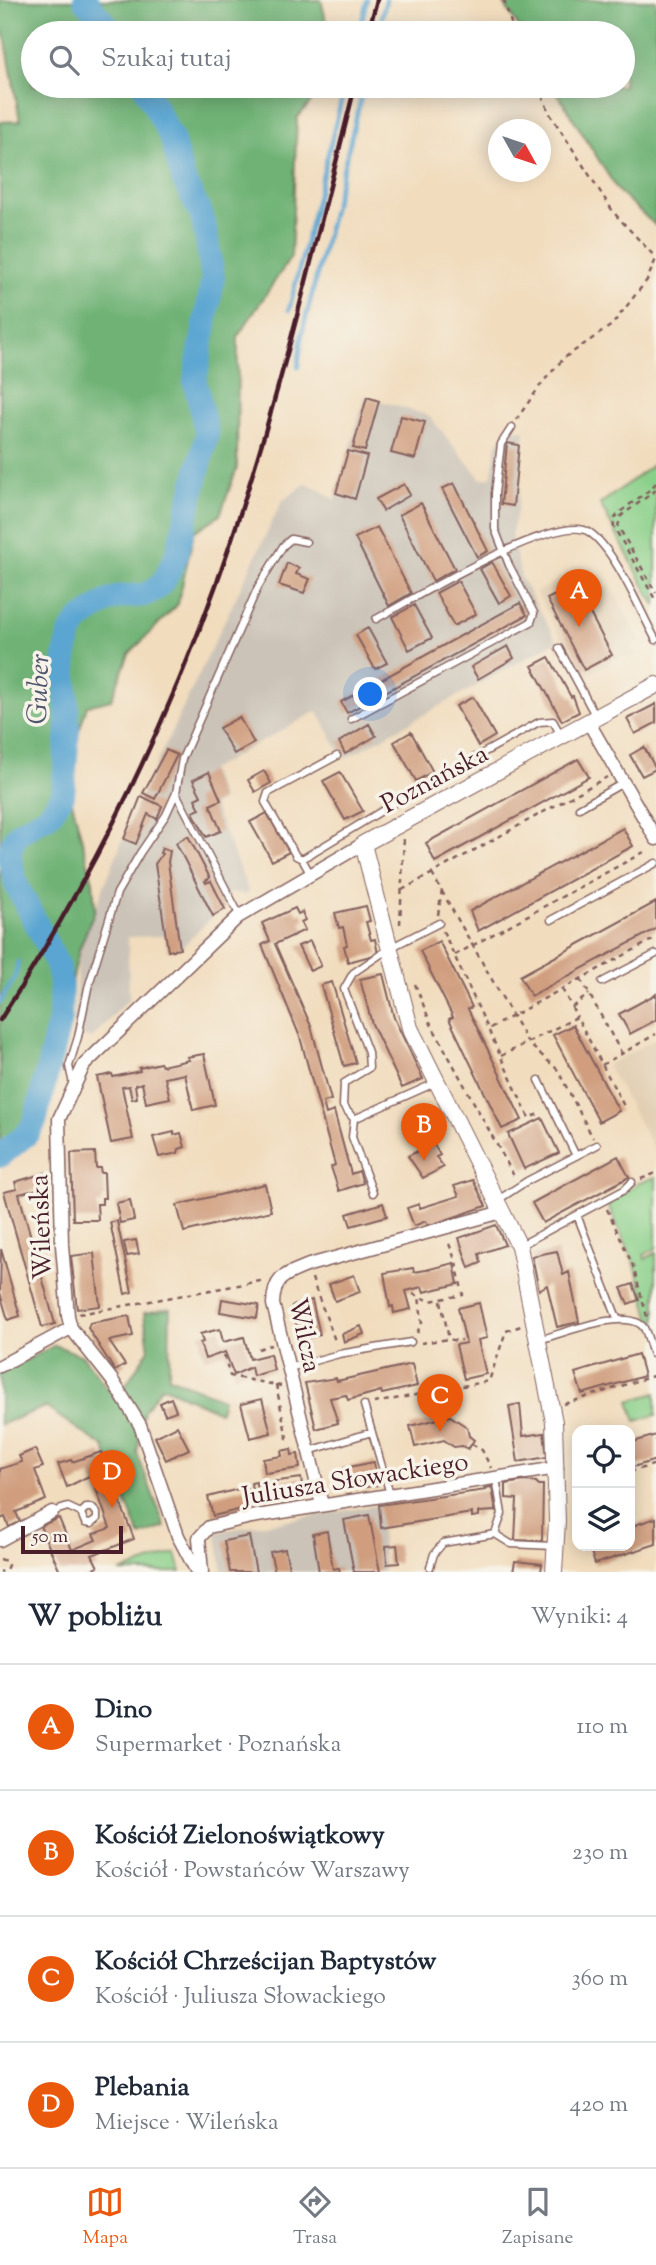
<!DOCTYPE html>
<html lang="pl">
<head>
<meta charset="utf-8">
<style>
  :root { --surface:#fff; --page:#f2f2f3; --text:#1f2937; --muted:#747a83; --line:#e0e1e3; --accent:#ea580c }
  body { margin:0; font-family:"Sorts Mill Goudy",serif; background:var(--page); color:var(--text) }
  .controls { position:absolute; right:21px; bottom:21px; display:grid; overflow:hidden; border-radius:14px; box-shadow:0 4px 18px #0003 }
  .controls button { width:63px; height:63px; display:grid; place-items:center; padding:0; border:0; border-bottom:2px solid var(--line); background:var(--surface); color:var(--text); font:35px sans-serif }
  .compass { position:absolute; left:488px; top:119px; width:63px; height:63px; border-radius:50%; background:var(--surface); box-shadow:0 4px 18px #0003; rotate:130deg }
  .scale { position:absolute; left:21px; bottom:18px; width:102px; box-sizing:border-box; padding-left:7px; border:4px solid #4a1f2b; border-top:0; font-size:19px; line-height:24px; white-space:nowrap; color:#4a1f2b; -webkit-text-stroke:5px #f7f3e8; paint-order:stroke }
  .you { position:absolute; left:371px; top:695px; width:24px; height:24px; margin:-18px; border:5px solid #fff; border-radius:50%; background:#1a73e8; box-shadow:0 0 0 10px #1a73e833 }
  .badge { display:grid; place-items:center; width:46px; height:46px; border-radius:50%; background:var(--accent); color:#fff; font-size:23px; font-weight:700 }
  .pin { position:absolute; translate:-50% -58px; filter:drop-shadow(0 2px 4px #0008) }
  .pin::after { content:''; position:absolute; top:37px; width:24px; height:21px; background:inherit; clip-path:polygon(0 0,100% 0,50% 100%) }
  .list { margin:0; padding:0; list-style:none }
  h2 { display:flex; justify-content:space-between; align-items:center; height:91px; margin:0; padding:0 28px; font-size:30px }
  h2 small { font-size:23px; font-weight:400; color:var(--muted) }
  .list li { display:grid; grid-template-columns:46px 1fr auto; gap:21px; align-items:center; box-sizing:border-box; height:126px; padding:0 28px; border-top:2px solid var(--line) }
  .list b { display:block; font-size:26px; white-space:nowrap }
  .list p { margin:0; font-size:23px; white-space:nowrap; color:var(--muted) }
  .list em { font-size:23px; font-style:normal; color:var(--muted) }
  .icon { flex:none; width:38px; height:38px; fill:none; stroke:currentColor; stroke-width:2; stroke-linecap:round; stroke-linejoin:round }
  .map { position:relative; flex:none; width:656px; height:1572px; overflow:hidden }
  .search { position:absolute; background:var(--surface); box-shadow:0 4px 18px #0003; left:21px; right:21px; top:21px; height:77px; display:flex; align-items:center; gap:18px; box-sizing:border-box; padding:0 24px; border-radius:38px; color:var(--muted); font-size:26px }
  .sheet { height:595px; background:var(--surface) }
  nav { display:flex; justify-content:space-around; align-items:center; box-sizing:border-box; height:98px; border-top:2px solid var(--line); background:var(--surface); font-size:19px; color:var(--muted) }
  nav a { display:grid; justify-items:center; gap:4px }
  nav .on { color:var(--accent) }
  .map>svg:first-child { display:block }
</style>
</head>
<body>
<div class="map">
<svg width="656" height="1572" viewBox="0 0 656 1572">
  <rect width="100%" height="100%" fill="#f7f3e8"/>
  <filter id="ink" filterUnits="userSpaceOnUse"><feTurbulence type="fractalNoise" baseFrequency=".0143" numOctaves="2"/><feDisplacementMap in="SourceGraphic" scale="14" xChannelSelector="R" yChannelSelector="G"/><feConvolveMatrix kernelMatrix="1 2 1 2 8 2 1 2 1" color-interpolation-filters="sRGB"/></filter>
  <filter id="wash" filterUnits="userSpaceOnUse"><feTurbulence type="fractalNoise" baseFrequency=".00686" numOctaves="4" result="noise"/><feDisplacementMap in="SourceGraphic" scale="28" xChannelSelector="R" yChannelSelector="G"/><feGaussianBlur stdDeviation="1.57" result="paint"/><feColorMatrix in="noise" values="0 0 0 0 0 0 0 0 0 0 0 0 0 0 0 0 0 1.4 0 .05"/><feComposite in="paint" operator="in"/></filter>
  <g filter="url(#wash)">
    <rect width="100%" height="100%" fill="#f1dcbd"/>
    <!-- built -->
    <path fill="#e1cdb1" d="M579,569L600,588L611,587L641,641L631,646L636,654L627,659L624,655L583,677L536,592Z
      M656,1039V1153L607,1065Z"/>
    <!-- industrial -->
    <path fill="#cbc3b8" d="M365,396L429,416L481,479L491,477L497,444L507,428L525,430L518,507L511,535L522,580L557,641L344,759L317,711L210,770L222,800L213,805L249,892L245,895L232,892L224,897L225,909L213,916L180,949L168,951L165,936L128,937L129,999L92,1038L73,1036L79,950L135,808L282,501L305,484L318,489L335,500Z
      M379,1505L384,1572H223L216,1532Z"/>
    <!-- green -->
    <path fill="#8bd08a" stroke="#6a785a" stroke-width="2" d="M656,463V607L600,504Z
      M656,1177V1248L644,1255L645,1259L656,1253V1325L653,1327L634,1262L607,1203L639,1183Z
      M656,1393V1415L636,1421L629,1401Z
      M176,1553L181,1572H120Z"/>
    <!-- forest -->
    <path fill="#70b276" stroke="#5d6850" stroke-width="2" d="M0,0H321L329,33H33V86H325L297,118L291,257L238,336L237,468L220,515L194,532L178,604L129,654L111,700L87,706L65,775L93,882L95,909L79,950L51,1080L35,1119L21,1144L0,1165V122L20,121L6,41L0,25Z
      M502,0H656V226L618,191L553,86H623V33H522Z
      M170,1309L169,1377L223,1399L220,1412L162,1386L144,1411L137,1453L165,1527L140,1536L104,1447L45,1407L0,1425V1374L55,1345L83,1356L116,1400L149,1349L144,1313Z"/>
    <g fill="none" stroke-linecap="round" stroke-linejoin="round">
      <!-- stream -->
      <path stroke="#5aa5d2" stroke-width="4.5" d="M359,33L367,0
        M378,33L386,0
        M289,310L345,86
        M298,367L302,334L364,86
        M182,533L188,536
        M23,914L29,908
        M0,1002L15,977L18,962"/>
      <!-- river -->
      <path stroke="#5aa5d2" stroke-width="24" d="M85,0L113,33
        M0,1156L27,1134L35,1122L60,1019L61,982L57,964L16,884L9,854L14,840L20,832L49,815L63,795L68,729L65,657L71,632L80,620L106,602L118,597L144,595L156,589L165,579L177,554L207,435L195,381L213,278L205,229L201,214L183,179L172,139L144,86"/>
    </g>
    <g id="blocks">
      <!-- building -->
      <path fill="#d09e7f" d="M367,397L379,401L365,451L353,448Z
        M401,416L425,422L415,459L391,453Z
        M507,443L519,445L513,506L501,504Z
        M348,451L367,456L355,499L336,493Z
        M454,483L488,551L477,557L442,489Z
        M404,484L410,495L383,511L376,499Z
        M421,503L455,569L433,581L399,515Z
        M377,527L411,593L389,606L355,538Z
        M492,562L511,596L499,603L480,569Z
        M287,563L299,568L296,574L310,579L304,593L279,585Z
        M458,581L476,614L454,626L436,593Z
        M575,585L612,655L584,670L547,599Z
        M520,603L527,615L347,713L341,702Z
        M414,605L432,638L409,650L392,617Z
        M368,628L387,663L375,669L356,635Z
        M508,646L514,658L478,679L471,667Z
        M549,657L571,697L573,696L579,712L562,721L532,666Z
        M473,697L495,736L478,746L456,706Z
        M656,704V723L635,734L627,719Z
        M239,717L254,743L234,754L219,728Z
        M369,724L376,736L345,754L339,742Z
        M411,732L433,772L416,781L394,742Z
        M644,747L656,769L642,776L630,755Z
        M166,750L177,755L155,799L143,793Z
        M578,759L589,777L435,862L426,843Z
        M264,771L271,783L255,792L248,780Z
        M209,772L221,800L210,805L221,831L206,837L193,812L200,809L195,799L201,796L193,780Z
        M340,772L363,811L345,820L323,781Z
        M141,796L162,806L157,819L148,814L136,844L124,839Z
        M267,813L289,852L272,861L250,822Z
        M623,828L633,846L478,931L470,911Z
        M188,836L210,878L205,881L206,883L211,881L225,909L213,916L176,843Z
        M162,848L170,851L168,862L180,949L168,951L155,864L162,854L160,853Z
        M656,902V929L531,996L520,976Z
        M366,906L370,921L366,922L371,940L375,939L378,954L348,962L344,946L347,945L343,927L339,928L335,913Z
        M295,908L298,914L302,912L305,920L301,922L305,930L275,944L311,1026L331,1100L323,1102L326,1114L334,1111L351,1174L359,1171L363,1183L339,1191L331,1167L335,1165L300,1037L262,945L270,941L262,923Z
        M310,941L321,966L310,971L298,946Z
        M439,941L472,1007L468,1009L522,1120L502,1129L449,1019L453,1017L420,951Z
        M383,974L394,1018L423,1079L402,1088L372,1024L360,979Z
        M332,982L356,1063L344,1066L321,985Z
        M656,994V1020L630,1034L619,1014Z
        M573,1025L619,1111L599,1122L553,1035Z
        M204,1054L215,1105L193,1110L185,1074L165,1078L170,1098L146,1103L142,1083L135,1085L137,1098L132,1099L129,1086L122,1087L133,1139L111,1143L97,1077L112,1074L113,1077L140,1071L139,1068L160,1063L162,1066L189,1060L187,1057Z
        M542,1118L559,1153L524,1169L508,1134Z
        M174,1132V1135L181,1133L185,1147L179,1149L178,1153L159,1157L153,1137Z
        M433,1143L440,1155L436,1157L444,1167L423,1178L408,1156Z
        M95,1152L96,1168H100L101,1173H104L105,1198H102V1204H97L98,1220H73L71,1153Z
        M618,1156L629,1177L543,1223L532,1203Z
        M45,1173L49,1186L19,1194L55,1324L42,1327L4,1192L17,1189L15,1182Z
        M473,1180L486,1206L428,1226L426,1221L414,1226L407,1208L419,1204L420,1208L459,1196L454,1186Z
        M265,1184L271,1211L184,1232L177,1205Z
        M130,1200L134,1220L120,1223L116,1203Z
        M383,1203L387,1216L351,1226L347,1214Z
        M117,1221L132,1292L125,1294L110,1222Z
        M496,1225L505,1245L479,1254L481,1263L469,1268L459,1238Z
        M136,1240L139,1254L127,1256L124,1242Z
        M1,1249L20,1316L8,1320L0,1293Z
        M557,1251L563,1275L569,1272L579,1322L557,1327L547,1285L539,1290L532,1256Z
        M94,1253L100,1306L77,1309L71,1256Z
        M454,1263L458,1284L424,1292L422,1287L406,1291L411,1309L394,1313L393,1306L390,1307L384,1273L413,1268L414,1272L426,1270Z
        M354,1275L360,1292L335,1301L329,1284Z
        M633,1284L639,1300L628,1304L621,1288Z
        M222,1299L259,1305L257,1318L220,1312Z
        M312,1300L320,1335L300,1340L292,1306Z
        M479,1303L487,1338L478,1340L486,1374L464,1379L456,1345L466,1343L458,1308Z
        M129,1316L133,1336L109,1341L125,1365L115,1371L88,1328L90,1323Z
        M361,1326L364,1334L344,1342L342,1334Z
        M220,1329L223,1342L244,1337L250,1359L270,1354L274,1370L253,1376L251,1367L234,1375L225,1352L205,1359L200,1343L203,1342L200,1334Z
        M638,1354L644,1376L582,1394L575,1373Z
        M412,1364L417,1386L382,1394L381,1391L348,1400L346,1395L330,1398L338,1423L316,1429L305,1383L336,1378L337,1381Z
        M171,1398L176,1411L165,1415L160,1403Z
        M262,1399L271,1433L250,1438L241,1404Z
        M520,1404L523,1436L544,1433L547,1457L518,1462L509,1406Z
        M450,1416L467,1427L469,1436L474,1440L468,1449L462,1446L454,1447L444,1440L415,1447L410,1426Z
        M177,1426L189,1449L166,1460L155,1437Z
        M656,1435V1460L630,1468V1443Z
        M35,1449L43,1467L35,1470L46,1500L16,1512L20,1522L9,1527L5,1517L0,1519V1469L22,1462L19,1456Z
        M291,1449L292,1455L298,1454L300,1468L265,1473L263,1459L282,1456L281,1451Z
        M101,1452L106,1464L108,1463L112,1476L111,1477L134,1539L92,1555L98,1567L85,1572H60L40,1526L59,1518L72,1550L96,1540L93,1534L110,1528L91,1475L67,1487L58,1464L71,1460L72,1462Z
        M374,1462L378,1485L349,1490L344,1468Z
        M301,1478L304,1498L254,1506L251,1483L256,1482L257,1494L264,1493L262,1483Z
        M524,1481L536,1482L539,1485H543L542,1541L515,1540L517,1499L506,1498V1484Z
        M246,1487L250,1507L213,1516L208,1497Z
        M492,1487L496,1511L479,1512V1516L472,1517V1513L381,1528L379,1505L486,1490L485,1488Z
        M369,1515L380,1572H354L344,1520Z
        M656,1518V1544L595,1564L589,1546H630V1521L632,1526Z
        M327,1531L333,1569L339,1568L340,1572H319L313,1534Z
        M249,1536L256,1572H230L224,1541Z
        M397,1545L399,1563L387,1564L386,1546Z
        M285,1549L290,1572H275L270,1552Z
        M515,1561L542,1564L541,1572H513Z"/>
    </g>
  </g>
  <g filter="url(#ink)">
    <use href="#blocks" fill-opacity="0" stroke="#84615e" stroke-width="2"/>
    <g fill="none" stroke-linecap="round" stroke-linejoin="round">
      <!-- service casing -->
      <g stroke="#84615e" stroke-width="9">
        <path id="service" d="M376,619C411,600 558,511 589,532C615,549 640,611 656,640
          M559,648L596,717
          M351,719L531,622L534,613L509,565L495,529V493L501,444L512,427
          M176,793L240,916
          M579,808L623,783
          M302,859L418,789L539,722L553,721L562,737
          M311,875L302,859L296,856L265,802L268,793L337,756
          M551,920L656,863
          M602,982L656,954
          M539,1080L576,1156
          M73,1084L69,1066L78,1037L88,988L117,893L140,853L166,815L176,793L182,759L258,587L283,546L291,539L306,542
          M354,1119L343,1106L344,1083L369,1068L368,1052L344,989L353,973L390,948L439,923
          M373,1193L352,1137L354,1119L435,1083
          M498,1200L527,1181L597,1145
          M577,1215L624,1190L632,1182
          M521,1245L577,1215L617,1318
          M539,1340C561,1334 629,1306 644,1328C648,1335 650,1347 653,1354L656,1353
          M289,1368L339,1354L411,1342
          M364,1405L390,1494
          M309,1451L372,1432
          M52,1512L68,1507L81,1513L85,1523L91,1524L97,1519V1513L92,1508H86L81,1513
          M495,1534L502,1514L496,1478
          M430,1567L434,1554L443,1543L495,1534L511,1544L553,1546"/>
      </g>
      <!-- minor casing -->
      <g stroke="#84615e" stroke-width="15">
        <path id="minor" d="M589,723L656,839
          M0,1366L71,1328
          M322,1505L273,1304C274,1276 285,1275 309,1265L502,1212
          M0,1540L52,1512
          M197,1572L178,1536L140,1425L112,1380L71,1328L68,1316L62,1245L59,1119L84,1065L238,917L363,844
          M202,1572L199,1538L209,1527L251,1517L557,1468"/>
      </g>
      <!-- tertiary casing -->
      <g stroke="#84615e" stroke-width="18">
        <path id="tertiary" d="M554,1572L557,1521L554,1422L519,1246L410,1028L363,844L656,685"/>
      </g>
      <!-- path -->
      <path stroke="#84615e" stroke-width="2.5" stroke-dasharray="5 5" stroke-linecap="butt" d="M504,0L514,33
        M538,86L550,114L614,213L656,258
        M516,420L542,383L564,358L612,325L647,280L656,259
        M656,483C644,498 623,505 613,521L614,527L656,601
        M656,490L621,516L618,526L656,593
        M432,874L528,1043L557,1069L593,1138
        M402,890L607,777
        M438,915L442,890
        M400,924L404,836
        M443,931L529,1118L541,1113
        M455,955L644,852
        M581,979L622,1054
        M415,984L431,1024L514,1176
        M562,989L577,1017
        M572,1007L589,994
        M490,1028L656,938
        M501,1056L577,1017L625,1108
        M602,1065L656,1034
        M641,1179L656,1173
        M607,1209L633,1266L647,1317
        M312,1278C319,1301 329,1322 336,1344
        M413,1294L430,1301L463,1295L456,1262L448,1241
        M441,1301L449,1339
        M79,1314L266,1280
        M417,1333L422,1322L419,1296
        M421,1343L449,1339L457,1341L462,1340
        M258,1349L271,1345
        M224,1355L230,1376L281,1386
        M276,1385L287,1438L292,1437
        M374,1403L489,1381L506,1331L521,1326
        M564,1404L656,1375
        M472,1444L482,1450L491,1468
        M630,1472L656,1464
        M0,1559L6,1561L8,1565L6,1570L0,1572"/>
      <!-- service -->
      <use href="#service" stroke="#fff" stroke-width="6"/>
      <!-- minor -->
      <use href="#minor" stroke="#fff" stroke-width="12"/>
      <!-- tertiary -->
      <use href="#tertiary" stroke="#fff" stroke-width="16"/>
      <!-- rail -->
      <path stroke="#4a1f2b" stroke-width="4.5" d="M368,33L377,0
        M0,1020C88,884 161,738 216,585C274,422 313,253 355,86"/>
    </g>
  </g>
  <g text-anchor="middle" stroke-width="7" stroke-linejoin="round" paint-order="stroke">
    <!-- street labels -->
    <g font-size="26" fill="#4a1f2b" stroke="#f7f3e8">
      <text transform="translate(434 778) rotate(-28)" y="9">Poznańska</text>
      <text transform="translate(40 1227) rotate(-92)" y="9">Wileńska</text>
      <text transform="translate(306 1335) rotate(78)" y="9">Wilcza</text>
      <text transform="translate(355 1478) rotate(-9)" y="9">Juliusza Słowackiego</text>
    </g>
    <!-- water labels -->
    <g font-size="28" font-style="italic" fill="#50556e" stroke="#f7f3e8">
      <text transform="translate(37 689) rotate(-88)" y="10">Guber</text>
    </g>
  </g>
</svg>
<div class="controls">
<button><svg class="icon" aria-label="locate" viewBox="0 0 24 24"><circle cx="12" cy="12" r="6"/><path d="M12 2v4M12 18v4M2 12h4M18 12h4"/></svg></button>
<button><svg class="icon" aria-label="layers" viewBox="0 0 24 24"><path d="M12 4l9 5-9 5-9-5zM3 14l9 5 9-5"/></svg></button>
</div>
<svg class="compass" viewBox="-18 -18 36 36"><path d="M0-13l5 13h-10z" fill="#e53935"/><path d="M0 13l5-13h-10z" fill="#747a83"/></svg>
<div class="scale">50 m</div>
<div class="you"></div>
<div class="pin badge" style="left:579px;top:627px">A</div>
<div class="pin badge" style="left:424px;top:1161px">B</div>
<div class="pin badge" style="left:440px;top:1432px">C</div>
<div class="pin badge" style="left:112px;top:1508px">D</div>
<div class="search"><svg class="icon" aria-label="search" viewBox="0 0 24 24"><circle cx="10" cy="10" r="6"/><path d="M15 15l6 6"/></svg>Szukaj tutaj</div>
</div>
<section class="sheet">
<h2>W pobliżu<small>Wyniki: 4</small></h2>
<ul class="list">
<li><span class="badge">A</span><div><b>Dino</b><p>Supermarket · Poznańska</p></div><em>110 m</em></li>
<li><span class="badge">B</span><div><b>Kościół Zielonoświątkowy</b><p>Kościół · Powstańców Warszawy</p></div><em>230 m</em></li>
<li><span class="badge">C</span><div><b>Kościół Chrześcijan Baptystów</b><p>Kościół · Juliusza Słowackiego</p></div><em>360 m</em></li>
<li><span class="badge">D</span><div><b>Plebania</b><p>Miejsce · Wileńska</p></div><em>420 m</em></li>
</ul>
</section>
<nav>
<a class="on"><svg class="icon" aria-label="map" viewBox="0 0 24 24"><path d="M3 6l6-2 6 2 6-2v14l-6 2-6-2-6 2zM9 4v14M15 6v14"/></svg>Mapa</a>
<a><svg class="icon" aria-label="directions" viewBox="0 0 24 24"><path d="M12 3l9 9-9 9-9-9zM9 14v-3h6M13 9l2 2-2 2"/></svg>Trasa</a>
<a><svg class="icon" aria-label="saved" viewBox="0 0 24 24"><path d="M7 4h10v16l-5-4-5 4z"/></svg>Zapisane</a>
</nav>
</body>
</html>
